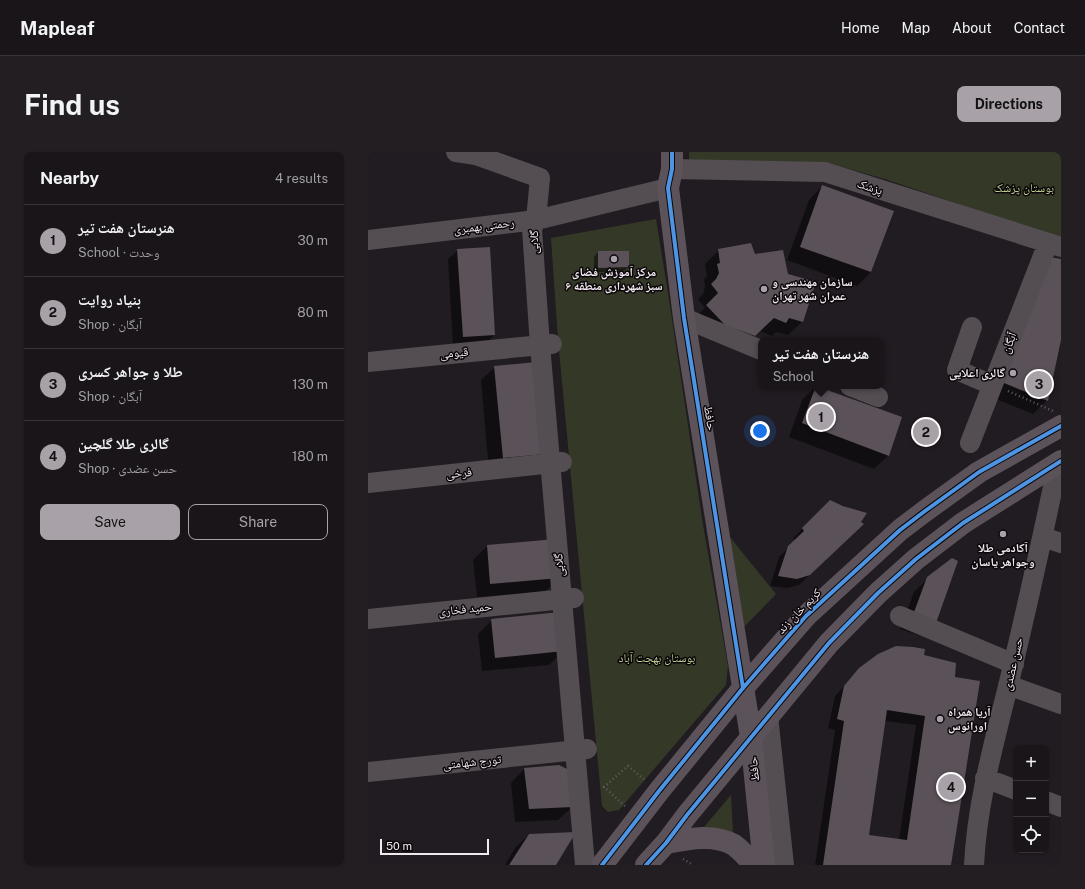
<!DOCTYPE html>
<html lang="en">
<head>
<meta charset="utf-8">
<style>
  :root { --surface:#191519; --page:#221e22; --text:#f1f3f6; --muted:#9f9fa2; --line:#373438; --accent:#a8a1a7 }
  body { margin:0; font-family:"Public Sans","Noto Naskh Arabic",sans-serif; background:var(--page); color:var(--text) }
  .controls { position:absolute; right:12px; bottom:12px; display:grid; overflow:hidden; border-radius:8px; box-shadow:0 1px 3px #0004 }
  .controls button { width:36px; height:36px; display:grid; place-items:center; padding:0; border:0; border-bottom:1px solid var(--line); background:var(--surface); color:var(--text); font:20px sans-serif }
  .scale { position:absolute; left:12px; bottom:10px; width:109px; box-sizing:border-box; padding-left:4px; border:2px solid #f1e9ef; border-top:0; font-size:11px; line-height:14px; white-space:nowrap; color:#f1e9ef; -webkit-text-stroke:3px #0a0609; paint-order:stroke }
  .you { position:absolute; left:392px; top:279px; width:14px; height:14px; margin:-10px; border:3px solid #fff; border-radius:50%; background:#1a73e8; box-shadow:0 0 0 6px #1a73e833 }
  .badge { display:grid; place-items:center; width:26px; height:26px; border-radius:50%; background:var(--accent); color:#111; font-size:13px; font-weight:700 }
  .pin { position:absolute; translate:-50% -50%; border:2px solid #fff; box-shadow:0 1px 4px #0006 }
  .popup { position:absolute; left:390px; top:185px; width:126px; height:52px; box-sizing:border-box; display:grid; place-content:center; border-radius:8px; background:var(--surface); filter:drop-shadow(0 1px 3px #0005); font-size:13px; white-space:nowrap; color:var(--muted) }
  .popup b { font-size:15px; color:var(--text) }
  .popup::after { content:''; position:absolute; left:50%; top:100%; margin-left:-8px; border:8px solid transparent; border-top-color:var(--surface) }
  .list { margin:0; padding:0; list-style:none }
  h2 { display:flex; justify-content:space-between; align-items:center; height:52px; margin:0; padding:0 16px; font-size:17px }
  h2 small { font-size:13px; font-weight:400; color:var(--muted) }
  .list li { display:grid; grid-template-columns:26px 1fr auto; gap:12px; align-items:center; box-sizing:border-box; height:72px; padding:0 16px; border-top:1px solid var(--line) }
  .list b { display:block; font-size:15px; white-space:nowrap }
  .list p { margin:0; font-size:13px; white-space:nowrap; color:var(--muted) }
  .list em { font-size:13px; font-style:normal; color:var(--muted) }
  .actions { display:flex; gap:8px; padding:12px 16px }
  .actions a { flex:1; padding:9px 0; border:1px solid var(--accent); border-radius:8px; text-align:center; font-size:14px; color:var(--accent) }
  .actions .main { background:var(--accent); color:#111 }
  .icon { flex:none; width:22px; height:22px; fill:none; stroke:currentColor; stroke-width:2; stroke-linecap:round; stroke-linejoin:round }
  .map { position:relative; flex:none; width:693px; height:713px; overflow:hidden; border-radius:8px }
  header { display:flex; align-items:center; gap:24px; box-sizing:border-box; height:56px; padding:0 20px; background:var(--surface); border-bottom:1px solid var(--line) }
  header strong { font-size:19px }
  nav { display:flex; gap:22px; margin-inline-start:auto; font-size:14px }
  .intro { display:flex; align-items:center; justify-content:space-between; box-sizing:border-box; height:96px; padding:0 24px }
  h1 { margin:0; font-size:28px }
  .button { padding:10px 18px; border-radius:8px; background:var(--accent); color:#111; font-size:14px; font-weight:700 }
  main { display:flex; gap:24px; padding:0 24px }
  aside { flex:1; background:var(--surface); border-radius:8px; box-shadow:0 1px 3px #0004 }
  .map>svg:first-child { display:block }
</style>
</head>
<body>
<header>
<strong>Mapleaf</strong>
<nav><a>Home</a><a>Map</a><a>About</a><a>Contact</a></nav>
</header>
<div class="intro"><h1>Find us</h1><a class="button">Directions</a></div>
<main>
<aside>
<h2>Nearby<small>4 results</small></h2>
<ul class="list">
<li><span class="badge">1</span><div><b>هنرستان هفت تیر</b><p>School · وحدت</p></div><em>30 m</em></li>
<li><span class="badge">2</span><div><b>بنیاد روایت</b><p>Shop · آبگان</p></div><em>80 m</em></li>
<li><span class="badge">3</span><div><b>طلا و جواهر کسری</b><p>Shop · آبگان</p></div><em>130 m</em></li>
<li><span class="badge">4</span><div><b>گالری طلا گلچین</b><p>Shop · حسن عضدی</p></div><em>180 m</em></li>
</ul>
<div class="actions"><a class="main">Save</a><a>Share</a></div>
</aside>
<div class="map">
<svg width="693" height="713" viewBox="0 0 693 713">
  <rect width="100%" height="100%" fill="#211c21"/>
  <!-- green -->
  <path fill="#343927" d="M321,0H693V85L629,65L520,28L461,11L321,10Z
    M288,67L300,141L335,373L360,514L358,533L251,658L240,660L234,654L190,187L183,86Z
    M361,384L408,442L376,475Z
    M363,643L365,682L348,676L336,675Z"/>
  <!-- shadow -->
  <path fill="#0007" fill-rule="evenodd" d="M454,34L503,120L489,134L419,108L441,48Z
    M121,96L126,183L117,193L85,195L80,107L90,98Z
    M351,98L386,103L419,122L434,170L420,183L408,180L404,184L392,179L372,197L325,167L337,156L330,147L335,142L337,135L336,127L339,124L337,112Z
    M230,100H260V115L255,120H226V105Z
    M693,108V184L679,248L665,262L623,245Z
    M127,215L176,302L121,319L113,228Z
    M448,234L533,266L520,304L506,317L421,285L434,248Z
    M463,349L498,362L485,382L431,433L419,436L402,434L411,405L427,389L425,386Z
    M119,394L190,426L177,440L109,445L105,408Z
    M560,426L567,471L553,484L532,477L546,440Z
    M124,468L195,499L181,513L114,519L110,482Z
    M555,503L582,713H447L467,578L460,576L467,544L492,516ZM516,569L548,573L531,688L500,684Z
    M156,617L204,655L190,668L147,670L143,631Z
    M161,682L187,713H137L147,696Z"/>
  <!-- building -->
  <path fill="#5b5259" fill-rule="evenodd" d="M454,33L526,59L503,120L432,95Z
    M383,91L387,102L415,98L420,122L448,130L435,170L421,166L418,171L406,166L387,184L357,173L338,153L350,141L343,132L348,127L351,121L349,112L352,111L350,97Z
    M122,95L127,183L95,185L89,97Z
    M230,99H261V115L230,116Z
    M682,105L693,107V188L680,249L636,231Z
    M169,210L177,302L135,306L126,214Z
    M448,234L534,265L521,304L434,271Z
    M462,348L475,354L499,361L493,370L496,372L442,423L429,427L410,424L420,394L436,379L434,376Z
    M188,387L191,426L122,432L119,393Z
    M584,406L590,409L568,471L545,463L559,425Z
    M192,460L196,499L127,506L123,467Z
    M528,494L545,495L557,497L556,503L588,511L587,525L612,529L583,713H455L476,569L469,567L476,534L491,516L510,502ZM519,558L557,564L539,688L501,683Z
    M191,613L199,617L205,655L161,657L156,616Z
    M208,680L188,713H141L161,682Z"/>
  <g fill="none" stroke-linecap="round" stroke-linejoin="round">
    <!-- path -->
    <path stroke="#605d60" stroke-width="2.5" stroke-dasharray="1 3" stroke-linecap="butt" d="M640,239L685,259
      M257,654L236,635L260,614L278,629
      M315,707L325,713"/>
    <!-- minor -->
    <path stroke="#544e53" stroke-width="20" d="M88,0L108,3L172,26L168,68L164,77L172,193L217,713
      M304,17L457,20L693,95
      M0,88L168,68L300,36
      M316,166L393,198
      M604,175L589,218L624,233
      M0,210L184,192
      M482,234L510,245
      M602,291L680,91
      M0,331L194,310
      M675,385L693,391
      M532,464L646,512
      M0,467L206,446
      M640,533L693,552
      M400,564L416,713
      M0,620L219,597
      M617,626L648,638
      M678,649L693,655
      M606,713C609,649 627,588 642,526C659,455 675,383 690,311"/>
    <!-- major -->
    <path stroke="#5c525a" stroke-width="22" d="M304,0V17L300,36L316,166L383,585L396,713
      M298,691C319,687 346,681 366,693C373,698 380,706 386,713
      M234,713L291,639L375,536L438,464L532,378L557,359L611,320L693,274
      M278,713L298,691L319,663L461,491L510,441L548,407L595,371L693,309"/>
    <!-- cycleway casing -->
    <g stroke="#0a0609" stroke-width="6">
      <path id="cycleway" d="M304,0V17L300,36L316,166L375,536
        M234,713L291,639L375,536L438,464L532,378L557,359L611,320L693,274
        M278,713L298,691L319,663L461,491L510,441L548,407L595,371L693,309"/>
    </g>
    <!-- cycleway -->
    <use href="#cycleway" stroke="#4d94e3" stroke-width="4"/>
  </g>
  <!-- markers -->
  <g fill="#a8a1a7" stroke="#0a0609" stroke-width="1.5">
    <circle cx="246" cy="107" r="4"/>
    <circle cx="396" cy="137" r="4"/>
    <circle cx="645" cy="221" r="4"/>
    <circle cx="635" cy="382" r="4"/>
    <circle cx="572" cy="567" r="4"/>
  </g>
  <g text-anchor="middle" stroke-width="3" stroke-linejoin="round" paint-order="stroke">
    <!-- street labels -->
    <g font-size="12" fill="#f1e9ef" stroke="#0a0609">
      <text transform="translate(502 35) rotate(18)" y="4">پزشک</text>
      <text transform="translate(116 74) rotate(-7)" y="4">رحمتی بهمبری</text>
      <text transform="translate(166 90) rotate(-90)" y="4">گلابی</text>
      <text transform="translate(641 191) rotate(-69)" y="4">آبگان</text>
      <text transform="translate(86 201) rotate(-6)" y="4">قیومی</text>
      <text transform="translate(342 266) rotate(81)" y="4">حافظ</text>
      <text transform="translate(91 321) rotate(-6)" y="4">فرخی</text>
      <text transform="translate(191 413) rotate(-95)" y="4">گلابی</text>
      <text transform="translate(97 457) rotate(-6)" y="4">حمید فخاری</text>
      <text transform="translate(431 459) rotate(-46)" y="4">کریم خان زند</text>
      <text transform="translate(645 512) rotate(-77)" y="4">حسن عضدی</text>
      <text transform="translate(104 610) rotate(-6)" y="4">تورج شهامتی</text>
      <text transform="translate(386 617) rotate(-96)" y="4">حافظ</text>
    </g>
    <!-- park labels -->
    <g font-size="12" fill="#c0cf91" stroke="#0a0609">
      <text x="656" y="40">بوستان پزشک</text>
      <text x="289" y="510">بوستان بهجت آباد</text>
    </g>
    <!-- poi labels -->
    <g font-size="12" font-weight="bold" fill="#f1e9ef" stroke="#0a0609">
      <text x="246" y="124">مرکز آموزش فضای<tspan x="246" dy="14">سبز شهرداری منطقه ۶</tspan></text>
      <text x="404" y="134" text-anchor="start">سازمان مهندسی و<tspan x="404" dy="14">عمران شهر تهران</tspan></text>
      <text x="637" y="225" text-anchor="end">گالری اعلایی</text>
      <text x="635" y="400">آکادمی طلا<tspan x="635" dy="14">وجواهر یاسان</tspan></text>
      <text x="580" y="564" text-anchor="start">آریا همراه<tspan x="580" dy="14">اورانوس</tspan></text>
    </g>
  </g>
</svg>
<div class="controls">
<button>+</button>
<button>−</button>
<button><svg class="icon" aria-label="locate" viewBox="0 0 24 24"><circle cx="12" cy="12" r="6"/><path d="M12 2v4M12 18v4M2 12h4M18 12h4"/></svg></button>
</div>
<div class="scale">50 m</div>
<div class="you"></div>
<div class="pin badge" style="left:453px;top:265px">1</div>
<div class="popup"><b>هنرستان هفت تیر</b>School</div>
<div class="pin badge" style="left:558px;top:280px">2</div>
<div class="pin badge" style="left:671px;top:232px">3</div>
<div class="pin badge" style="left:583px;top:635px">4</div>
</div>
</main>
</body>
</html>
